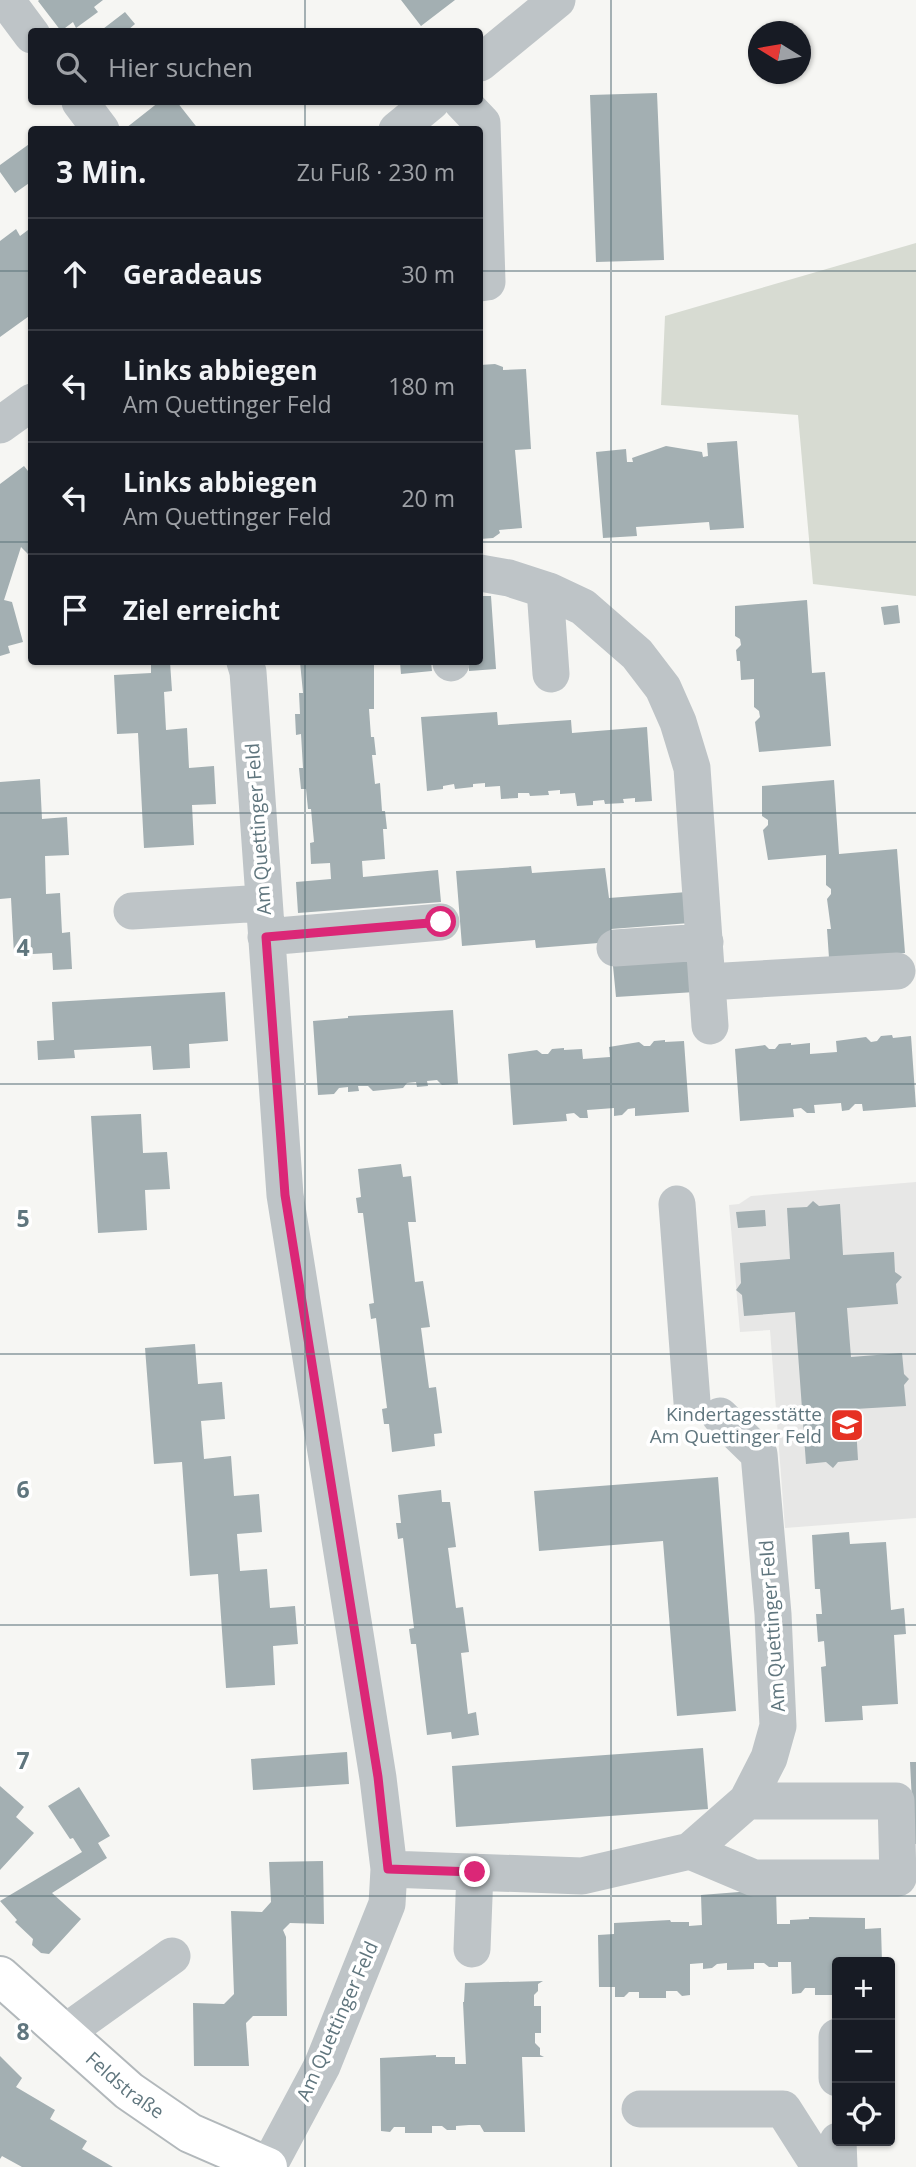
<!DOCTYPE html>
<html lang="de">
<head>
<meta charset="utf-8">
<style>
  :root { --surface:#171b24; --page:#20242c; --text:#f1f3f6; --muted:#9ea1a6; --line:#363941 }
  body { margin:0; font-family:"Open Sans",sans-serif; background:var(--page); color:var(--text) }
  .controls { position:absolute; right:21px; bottom:21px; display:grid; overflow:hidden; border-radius:7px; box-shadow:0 2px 5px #0004 }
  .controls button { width:63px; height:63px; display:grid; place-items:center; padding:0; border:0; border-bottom:2px solid var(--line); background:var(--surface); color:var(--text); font:35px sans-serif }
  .compass { position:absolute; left:748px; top:21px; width:63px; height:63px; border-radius:50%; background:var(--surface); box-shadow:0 2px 5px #0004; rotate:281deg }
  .stop { position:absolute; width:21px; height:21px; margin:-16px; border:5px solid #db2777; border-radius:50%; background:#fff }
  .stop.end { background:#db2777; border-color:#fff; box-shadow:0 2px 7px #0008 }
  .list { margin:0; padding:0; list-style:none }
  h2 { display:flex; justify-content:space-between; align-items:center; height:91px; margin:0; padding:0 28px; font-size:30px }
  h2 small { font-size:23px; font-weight:400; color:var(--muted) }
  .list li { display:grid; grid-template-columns:46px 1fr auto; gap:21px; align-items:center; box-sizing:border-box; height:112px; padding:0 28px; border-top:2px solid var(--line) }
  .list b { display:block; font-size:26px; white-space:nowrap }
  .list p { margin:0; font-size:23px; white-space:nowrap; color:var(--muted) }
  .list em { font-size:23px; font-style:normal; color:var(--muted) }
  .icon { flex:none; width:38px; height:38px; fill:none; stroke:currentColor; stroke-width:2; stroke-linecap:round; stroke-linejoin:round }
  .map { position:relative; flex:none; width:916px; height:2167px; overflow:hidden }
  .search { position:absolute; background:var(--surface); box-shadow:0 2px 5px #0004; left:28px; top:28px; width:455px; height:77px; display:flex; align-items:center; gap:18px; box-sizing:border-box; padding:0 24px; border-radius:7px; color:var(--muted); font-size:26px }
  .panel { position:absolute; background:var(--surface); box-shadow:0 2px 5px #0004; left:28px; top:126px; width:455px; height:539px; border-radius:7px }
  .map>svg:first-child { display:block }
</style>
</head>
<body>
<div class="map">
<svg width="916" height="2167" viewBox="0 0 916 2167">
  <rect width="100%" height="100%" fill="#f6f6f3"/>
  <!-- built -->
  <path fill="#e7e7e6" d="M916,1182V1518L785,1528L770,1330L740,1332L729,1205L739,1204L751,1196Z"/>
  <!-- green -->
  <path fill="#d7dbd2" d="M916,243V596L813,584L798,415L661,405L665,316Z"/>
  <!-- building -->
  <path fill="#a3afb2" d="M39,0H103L94,7L98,12L76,28L73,22L61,31L38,1Z
    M401,0H455L421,26Z
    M125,12L135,24L128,30L129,32H99Z
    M657,93L664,260L596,262L590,95Z
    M159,102H177L199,130H127L126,128Z
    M32,142V181L15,193L0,172V165Z
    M32,227V314L0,337V241L16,229L20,236Z
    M495,364L503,367V370L526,369L531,449L515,450L522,528L499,530L500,533L493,538L480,539V365Z
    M737,441L744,528L710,530L709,522L636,527L637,536L603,538L596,452L626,449L627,462H633L632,458L666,446L702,452L703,457L708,456L707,443Z
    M24,466L32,476V552L28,554L21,547L4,600L12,602L23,642L8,646L10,653L0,656V484Z
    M480,596H491L496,669L469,671V662H480Z
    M807,600L812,673L825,672L831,746L759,752L755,722L760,717L759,711L754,707V679L741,680L740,661H737L736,650L741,645L740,639L735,636V606Z
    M898,605L900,623L884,625L881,607Z
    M151,662H170L172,691L164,692L166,730L187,728L189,768L214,766L216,804L192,805L194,845L144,848L138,733L117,734L114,675L151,673Z
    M300,662H374V709H369L371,737H374L376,755H372L375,784L380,783L382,811H385L387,829H383L385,859L362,861L363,877L438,870L441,902L298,913L296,882L331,879L330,863L311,864L310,843L314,842L311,809H308L306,789H301L299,768H303L301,734L296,735L295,714H300L299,693H303Z
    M400,662H431L432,671L401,674Z
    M497,712L498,725L571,720L572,733L647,727L652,801L635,802V798L623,799L624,803L605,804L604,800L593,801V805L577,806L575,793L560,794V790L548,791L549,795L530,796L529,793H518V798L501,799L500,786L485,787V783L473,784V787L455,789L454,784L443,786V789L427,791L421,717Z
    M40,779L42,819L67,817L69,855L45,856L46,894L60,893L62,933L70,932L72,969L53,970L52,953L14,955L11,898L0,899V782Z
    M834,780L839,854L897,849L905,953L829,958L827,929H831L827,899L831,894V889L826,885V855L768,860L763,830L768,825V820L762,816V786Z
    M531,866L532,873L605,868L609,898L687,892L690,923L611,929V942L536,948L535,940L462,946L456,871Z
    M693,960L695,992L616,997L613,966Z
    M225,992L228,1041L189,1044L190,1068L153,1070L151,1046L74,1050L75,1058L38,1060L37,1041L54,1040L52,1002Z
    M453,1010L458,1084L442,1085L437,1080L427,1081L428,1086L417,1087L416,1082L407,1083L403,1088L373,1091L368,1086H358L359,1091L348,1092V1087L339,1088L334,1094L318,1095L313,1021L348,1018V1016Z
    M892,1035L893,1038L911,1036L916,1107L863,1111L862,1104H855L849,1110L842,1111L841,1103L828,1104L814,1105L815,1113H807L801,1108L793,1109L794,1117L740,1121L735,1049L765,1045L769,1049H775L779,1044L791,1043V1045L810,1043V1054L837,1052L836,1041L866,1037L871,1042L877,1041L881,1036Z
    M665,1040V1042L684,1041L689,1112L635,1116V1108L628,1109L622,1115L614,1116V1108L601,1109L587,1110L588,1118H580L574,1113L566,1114L567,1121L513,1125L508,1054L537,1050L542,1054H548L552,1049L564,1048V1050L582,1049L583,1059L610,1057L609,1047L639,1042L644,1046H650L654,1041Z
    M141,1114L143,1153L167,1152L170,1189L145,1190L147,1230L98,1233L91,1116Z
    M401,1164L403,1177L411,1176L416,1222H408L415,1282L423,1281L430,1327L421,1328L429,1388L436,1387L442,1433L434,1434L435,1446L392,1452L389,1424H384L382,1409L387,1408L376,1318L371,1319L369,1304L374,1303L363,1213H358L356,1198L361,1197L358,1169Z
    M813,1201L819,1206L840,1204L843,1255L894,1252L895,1272L902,1277L896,1284L898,1304L847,1308L851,1357L902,1353L904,1374L909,1379L904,1385L906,1406L855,1409L858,1460L838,1462L833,1468L826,1462L806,1464L795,1312L744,1316L742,1295L736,1290L741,1283L740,1263L790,1259L787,1208L807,1207Z
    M765,1210L766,1226L738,1228L736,1212Z
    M195,1344L198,1384L222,1382L225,1419L201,1421L204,1459L231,1456L234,1496L259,1494L262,1532L237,1534L240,1571L267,1569L270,1608L295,1606L298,1644L273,1646L275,1685L226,1688L218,1574L190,1576L182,1462L154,1464L145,1348Z
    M718,1477L736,1711L677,1716L663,1541L539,1551L534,1491Z
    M441,1490L442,1502H450L456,1547L448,1548L456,1608L463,1607L469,1652L461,1653L468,1714L476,1712L479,1735L452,1739L451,1732L427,1735L416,1644H411L409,1629L414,1628L403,1538L398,1539L396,1523H401L398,1495Z
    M849,1532L850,1544L886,1542L891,1610L904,1608L906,1634L894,1635L898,1704L862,1706L863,1720L825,1722L821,1667L826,1666L824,1641L818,1642L816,1614H822L820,1589H815L812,1535Z
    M703,1748L708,1809L456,1827L452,1766Z
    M347,1752L349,1784L253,1790L251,1759Z
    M910,1762H916V1844H908L914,1842Z
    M0,1786L24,1807L16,1817L34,1833L0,1870Z
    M79,1787L110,1836L98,1843L107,1858L52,1893L81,1919L49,1954L41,1953L32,1945L33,1939L15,1922L17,1920L0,1901L82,1852L73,1838L70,1839L48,1806Z
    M323,1861L324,1924L290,1923L283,1930L286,1937L287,2016H253L246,2023L249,2066H194L193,2003L224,2004L234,1994L231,1911L262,1912L271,1902L269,1862Z
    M776,1889L777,1924H790V1920L809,1919V1917L865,1918V1929L881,1928L882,1962H837V1995H815V1988H805L801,1993L792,1994L791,1962H778V1967H769L764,1963H754V1969L727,1970V1963L717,1964L712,1968L703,1969V1963L690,1964V1995L682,1996L677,1991H666V1998H639V1992H629L624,1997H615V1987H599L598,1935L614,1934V1923L670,1920L671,1922H689V1926L702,1925L701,1895Z
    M543,1981L538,1984V1991L534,1995V2006H541V2033H535V2043L540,2048V2055L544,2057H522L525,2132H484L480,2125H469L456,2126V2130H447L442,2126H432V2133H405V2127H394L390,2132L381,2131L380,2058L436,2055V2057H455V2064H466L463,2002H464L465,1983Z
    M0,2056L22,2078L16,2087L55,2110L50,2119L87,2141L82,2149L113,2167H22L2,2156L0,2159Z"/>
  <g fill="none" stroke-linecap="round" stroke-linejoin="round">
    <!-- major casing -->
    <g stroke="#b2b8bb" stroke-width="42">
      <g id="major">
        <path id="s1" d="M0,1976L129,2091L190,2133L268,2167"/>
      </g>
    </g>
    <!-- minor -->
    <path stroke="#bec4c7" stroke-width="37" d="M6,0L32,35
      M480,63L557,0
      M80,102L101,130
      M462,102L482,123L487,282L480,283
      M397,130L431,102
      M0,425L32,402
      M480,573L509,578L549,591L583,607L637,654L663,688L678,722L692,768L710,1026
      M549,591L546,603L551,674
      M245,662L248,672L285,1195L378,1778L389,1869L387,1904L322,2066L268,2167
      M451,662V663
      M132,911L263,903
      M266,937L441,922
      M615,948L705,942
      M707,982L897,971
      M677,1204L692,1402
      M690,1851L754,1878H898L896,1801H747
      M389,1869L582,1876L690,1851L747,1801L769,1758L778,1726L773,1614L759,1454L720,1416
      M472,1949L475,1872
      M63,2034L172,1956
      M837,2037V2078
      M640,2109H783L820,2167
      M838,2141L839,2167"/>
    <!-- major -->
    <use href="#major" stroke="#fff" stroke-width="38"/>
  </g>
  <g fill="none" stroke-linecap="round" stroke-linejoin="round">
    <!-- route -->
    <path stroke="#db2777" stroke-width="9" d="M441,922L266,937L285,1195L378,1777L388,1869L475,1872"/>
  </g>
  <!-- grid -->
  <path fill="none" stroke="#60767e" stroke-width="2" stroke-opacity="0.55" d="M305,0V32M611,0V2167M305,102V130M0,271H32M480,271H916M0,542H32M480,542H916M305,662V2167M0,813H916M0,1084H916M0,1354H916M0,1625H916M0,1896H916"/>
  <!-- icons -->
  <defs>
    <g id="school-square" transform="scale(1.75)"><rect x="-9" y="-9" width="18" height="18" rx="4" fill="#e63123" stroke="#fff"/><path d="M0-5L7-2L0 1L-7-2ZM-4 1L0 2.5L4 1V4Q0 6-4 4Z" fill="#fff"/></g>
  </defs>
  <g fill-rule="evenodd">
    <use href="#school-square" x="847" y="1425"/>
  </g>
  <g text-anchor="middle" stroke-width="7" stroke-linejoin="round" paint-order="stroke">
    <!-- street labels -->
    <g font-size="19" fill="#60767e" stroke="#fff">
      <text transform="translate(258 829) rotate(-94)" y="7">Am Quettinger Feld</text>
      <text transform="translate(772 1626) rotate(-94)" y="7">Am Quettinger Feld</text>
      <text transform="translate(337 2021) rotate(-66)" y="7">Am Quettinger Feld</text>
      <text dy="7" stroke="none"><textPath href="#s1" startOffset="166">Feldstraße</textPath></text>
    </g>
    <!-- poi labels -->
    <g font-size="19" fill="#60767e" stroke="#fff" text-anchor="end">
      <text x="822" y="1421">Kindertagesstätte<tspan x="822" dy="22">Am Quettinger Feld</tspan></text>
    </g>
  </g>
  <g font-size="23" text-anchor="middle" font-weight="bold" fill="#60767e" stroke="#fff" stroke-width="7" stroke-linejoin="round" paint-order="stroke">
    <text x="23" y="956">4</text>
    <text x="23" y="1227">5</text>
    <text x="23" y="1498">6</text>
    <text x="23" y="1769">7</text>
    <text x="23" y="2040">8</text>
  </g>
</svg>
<div class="controls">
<button>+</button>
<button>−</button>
<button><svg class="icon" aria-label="locate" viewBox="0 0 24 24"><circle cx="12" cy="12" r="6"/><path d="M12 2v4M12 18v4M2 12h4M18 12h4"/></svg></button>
</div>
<svg class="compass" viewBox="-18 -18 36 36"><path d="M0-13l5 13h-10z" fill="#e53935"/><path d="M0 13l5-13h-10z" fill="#9ea1a6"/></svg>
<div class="stop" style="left:441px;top:922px"></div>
<div class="stop end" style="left:475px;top:1872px"></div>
<div class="search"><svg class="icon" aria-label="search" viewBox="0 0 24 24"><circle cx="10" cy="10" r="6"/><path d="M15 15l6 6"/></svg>Hier suchen</div>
<section class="panel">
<h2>3 Min.<small>Zu Fuß · 230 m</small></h2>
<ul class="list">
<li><svg class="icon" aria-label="ahead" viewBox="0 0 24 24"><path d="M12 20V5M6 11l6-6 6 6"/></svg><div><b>Geradeaus</b></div><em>30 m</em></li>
<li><svg class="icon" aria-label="left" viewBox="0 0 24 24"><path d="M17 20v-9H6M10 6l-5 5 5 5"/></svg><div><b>Links abbiegen</b><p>Am Quettinger Feld</p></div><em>180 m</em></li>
<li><svg class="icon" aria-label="left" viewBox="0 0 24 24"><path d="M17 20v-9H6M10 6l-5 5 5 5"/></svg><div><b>Links abbiegen</b><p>Am Quettinger Feld</p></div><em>20 m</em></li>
<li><svg class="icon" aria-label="arrive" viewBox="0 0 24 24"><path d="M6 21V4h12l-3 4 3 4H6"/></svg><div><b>Ziel erreicht</b></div></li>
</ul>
</section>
</div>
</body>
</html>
